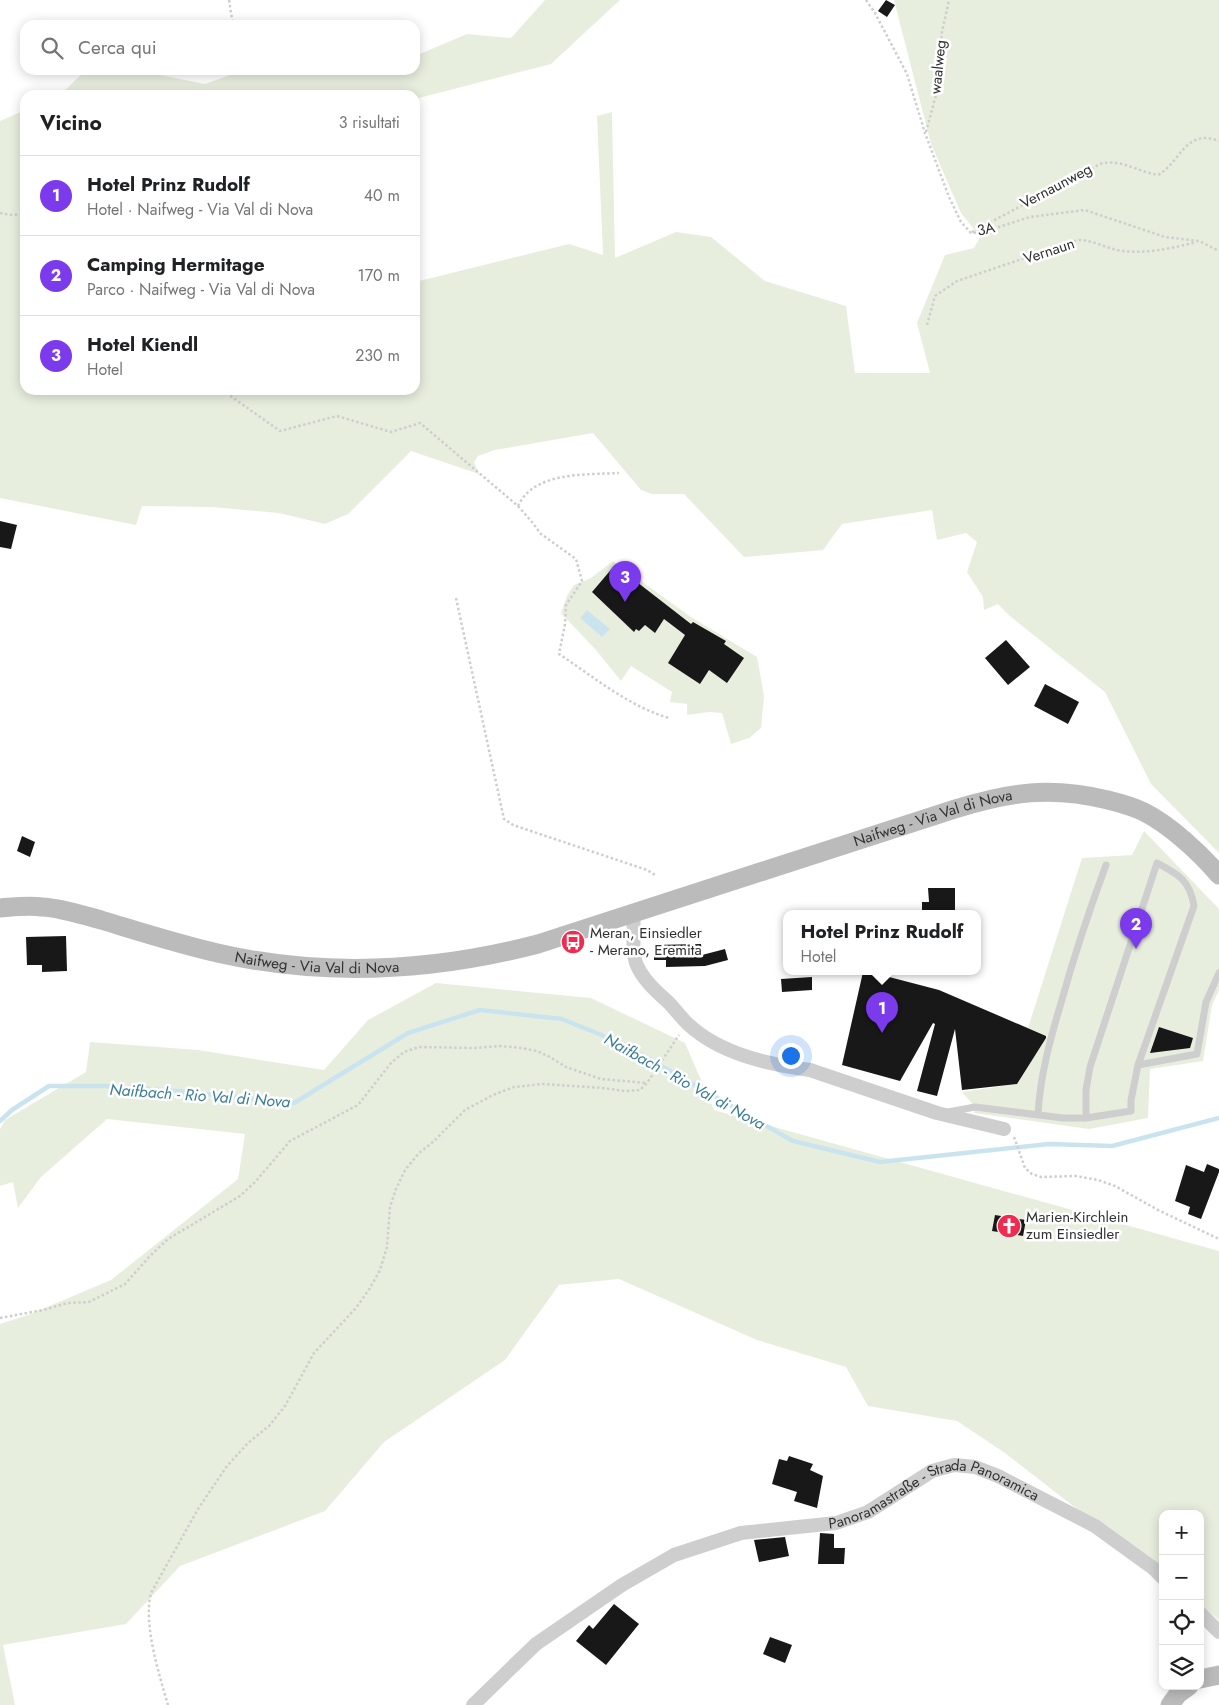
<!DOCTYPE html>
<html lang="it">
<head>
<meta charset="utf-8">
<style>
  :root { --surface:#fff; --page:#f6f6f6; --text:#202124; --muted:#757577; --line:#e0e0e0; --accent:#7c3aed }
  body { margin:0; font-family:Jost,sans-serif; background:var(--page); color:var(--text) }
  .controls { position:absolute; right:15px; bottom:15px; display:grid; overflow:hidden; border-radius:10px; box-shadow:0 2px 12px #0003 }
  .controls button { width:45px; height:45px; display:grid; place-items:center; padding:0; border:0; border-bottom:1px solid var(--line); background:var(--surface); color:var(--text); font:25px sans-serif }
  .you { position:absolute; left:790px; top:1055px; width:18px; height:18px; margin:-12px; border:4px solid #fff; border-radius:50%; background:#1a73e8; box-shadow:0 0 0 8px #1a73e833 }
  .badge { display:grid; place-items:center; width:32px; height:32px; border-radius:50%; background:var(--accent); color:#fff; font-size:16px; font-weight:700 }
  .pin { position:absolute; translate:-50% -41px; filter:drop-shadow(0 1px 2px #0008) }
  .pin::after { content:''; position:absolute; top:26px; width:18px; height:15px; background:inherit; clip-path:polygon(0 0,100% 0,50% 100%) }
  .popup { position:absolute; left:783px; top:910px; width:198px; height:65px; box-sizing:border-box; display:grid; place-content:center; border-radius:10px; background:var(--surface); filter:drop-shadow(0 1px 4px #0005); font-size:16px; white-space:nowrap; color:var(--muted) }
  .popup b { font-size:19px; color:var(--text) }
  .popup::after { content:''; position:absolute; left:50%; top:100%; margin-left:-10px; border:10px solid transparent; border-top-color:var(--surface) }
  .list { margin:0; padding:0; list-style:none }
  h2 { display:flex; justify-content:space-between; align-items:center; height:65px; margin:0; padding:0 20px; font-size:21px }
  h2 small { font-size:16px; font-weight:400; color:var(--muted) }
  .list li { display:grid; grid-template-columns:32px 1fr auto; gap:15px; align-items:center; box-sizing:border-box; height:80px; padding:0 20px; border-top:1px solid var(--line) }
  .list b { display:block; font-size:19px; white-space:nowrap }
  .list p { margin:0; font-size:16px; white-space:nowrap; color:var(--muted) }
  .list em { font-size:16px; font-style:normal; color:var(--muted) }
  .icon { flex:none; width:28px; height:28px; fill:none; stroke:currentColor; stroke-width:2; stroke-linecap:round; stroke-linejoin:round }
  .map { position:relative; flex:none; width:1219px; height:1705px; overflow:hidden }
  .search { position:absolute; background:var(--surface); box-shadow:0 2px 12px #0003; left:20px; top:20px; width:400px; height:55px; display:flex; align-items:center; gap:12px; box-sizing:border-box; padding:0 18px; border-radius:15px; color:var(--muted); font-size:19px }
  .panel { position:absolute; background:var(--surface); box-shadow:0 2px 12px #0003; left:20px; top:90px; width:400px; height:305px; border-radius:15px }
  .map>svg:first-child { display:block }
</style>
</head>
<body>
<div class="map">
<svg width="1219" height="1705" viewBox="0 0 1219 1705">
  <rect width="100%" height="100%" fill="#fff"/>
  <!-- green -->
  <path fill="#e8eede" d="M545,0H620L551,64L415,99V95H60L86,70H135L205,84L244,70H415V56L467,34L511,38Z
    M894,0H1219V853L1151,784L1105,692L1011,617L998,604L984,610L983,597L967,572L977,542L966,533L937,540L932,510L842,524L823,550L744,557L684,494H652L641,490L593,433L495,450L478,456L474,462L479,474L411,451L348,514L325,524L279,513L211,507L142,506L136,525L0,498V121L25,110V390H415V282L569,244L603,255L597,116L612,112L615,258L676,232L711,237L765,281L846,306L855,373H930L917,323L945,255L974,248L980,237L961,213L931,144Z
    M613,561L691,617L757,657L764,696L761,728L749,738L731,744L722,713L709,712L687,715V704L670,702L672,692L631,666L621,681L596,650L561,613L567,596L574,585L591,578Z
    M1144,831L1219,909V990L1212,1005L1203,1061L1150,1069L1148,1118L1089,1129L974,1113L975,1107L962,1092L1017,1084L1047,1036L1028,1028L1082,858L1132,855Z
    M436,983L591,998L685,1043L714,1110L1219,1251V1620L1200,1605V1514H1163V1576L1005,1453L957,1421L868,1406L846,1367L757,1340L619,1279L559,1285L505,1360L384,1442L325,1511L180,1566L126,1624L3,1645L15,1705H0V1324L28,1315L111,1280L238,1179L245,1134L107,1119L41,1177L18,1208L13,1182L0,1186V1129L5,1120L86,1072L90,1042L198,1050L324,1070L368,1020Z"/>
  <!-- water -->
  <path fill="#cae4ef" d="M587,610L610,629L602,637L580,618Z"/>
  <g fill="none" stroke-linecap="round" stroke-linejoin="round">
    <!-- stream -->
    <path stroke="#cae4ef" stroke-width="4.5" d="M0,1121L12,1110L49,1086H105L176,1091L294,1103L408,1033L480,1010L562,1019L621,1043L793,1141L880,1162L1049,1144L1112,1146L1219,1118"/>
  </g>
  <!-- building -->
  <path fill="#181818" d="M886,0L895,5L887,17L878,11Z
    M0,521L17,525L11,549L0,547Z
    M615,565L691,624L693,622L726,641L724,644L744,658L727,683L709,670L700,684L668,663L685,635L664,619L655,633L645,625L639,631L636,629L634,632L592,592Z
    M1006,640L1030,667L1008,685L985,658Z
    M1045,684L1079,702L1068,724L1034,706Z
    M22,836L35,842L30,857L17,851Z
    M928,888H955V914H922V902H929Z
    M66,936L67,971L42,972V965H27L26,937Z
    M701,944L702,955L725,949L728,960L705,966L666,967V960H654V945Z
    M863,972H870L939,990L1046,1036V1038L1017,1084L962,1090L955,1029L937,1096L917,1091L935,1024L933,1023L900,1081L842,1065Z
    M812,977V990L782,992L781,979Z
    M1159,1027L1193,1038L1190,1048L1150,1053Z
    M1207,1164L1219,1169V1172L1201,1219L1188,1214L1190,1207L1175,1201L1186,1165L1204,1172Z
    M995,1215L1026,1220L1023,1236L992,1231Z
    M789,1456L813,1464L810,1470L823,1476L817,1508L794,1501L797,1492L772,1484L779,1459L787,1461Z
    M820,1533L834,1534V1548H845L844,1564H818Z
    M785,1537L789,1556L759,1562L754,1540Z
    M614,1604L639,1624L606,1665L576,1641L589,1625L593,1629Z
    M770,1637L792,1645L785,1663L763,1654Z"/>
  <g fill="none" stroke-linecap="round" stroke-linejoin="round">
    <!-- path -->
    <path stroke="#cecece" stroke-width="2.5" stroke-dasharray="2.5 2.5" stroke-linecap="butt" d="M229,0L233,25
      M866,0L875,13L907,74L925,133L949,197L961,222L971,233L983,232L1030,217L1085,210L1165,237L1199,241L1219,251
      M926,132L936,95L942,32L949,0
      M0,213L10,215L25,214
      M972,232L1100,164C1120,158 1138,172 1158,175C1181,162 1185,128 1219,141
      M927,325L935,296L957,281L1078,240C1094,240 1107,249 1123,251C1146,254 1174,248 1196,242
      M222,390L280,431L337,416L391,432L420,423L518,506L532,522L541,534L576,559L582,581L566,605L565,624L559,654C594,677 628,706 669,718
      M518,506C534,471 586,475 619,473
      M456,598L504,819L513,825L647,870L655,875
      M1014,1137L1025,1168L1032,1174L1041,1177L1076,1176L1098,1180L1115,1186L1158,1210L1219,1239
      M0,1318L43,1310L67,1303L89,1302L125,1284L150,1256L168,1239L240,1196L256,1181L290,1141L358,1105L391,1063L404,1052L419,1047L475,1048L500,1046L521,1048L537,1051L550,1057L566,1067L601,1079L647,1083
      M168,1705C159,1674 143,1624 151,1593L198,1509L227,1466L248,1443L269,1426L285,1406L314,1353L356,1308L370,1288L380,1270L387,1247L390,1207L396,1189L405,1170L418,1154L434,1141L465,1110L493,1095L514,1087L543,1084L603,1088L625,1091L640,1090L647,1083L679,1035"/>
    <!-- lane -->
    <path stroke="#cecece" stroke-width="7" d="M1138,1065L1197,1054L1206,1002L1219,973
      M948,1112L975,1107L1063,1118H1086L1131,1111V1100L1138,1065L1194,906C1190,880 1178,874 1157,863L1090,1067L1086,1090V1118
      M1038,1115C1040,1076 1050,1040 1061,1003C1074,956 1089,911 1106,865"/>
    <!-- street -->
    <g stroke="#cecece" stroke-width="14">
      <path d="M633,913C635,929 631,948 636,963C642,979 656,991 668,1002C675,1009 681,1018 689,1025C721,1054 767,1064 810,1070L937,1113L1004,1129"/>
      <path d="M1200,1613L1219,1632"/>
      <path id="s1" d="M473,1705L536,1644L622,1585L674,1555L741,1533L836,1523L868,1512L932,1471L954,1465L975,1467L998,1476L1095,1526L1153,1568L1163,1578"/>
    </g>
    <!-- secondary -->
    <g stroke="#bbb" stroke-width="19">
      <path id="s2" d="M0,908C14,907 28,905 42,907C62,908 82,915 101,920C141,932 181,945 222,954C326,977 434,971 538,944L955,809C1010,792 1050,786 1108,800C1120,803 1132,806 1144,812C1170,825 1200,853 1219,875"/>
      <path d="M1200,1679L1219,1675"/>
      <path d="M1170,1705L1178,1694L1189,1686"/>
    </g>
  </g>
  <!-- icons -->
  <defs>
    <g id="bus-disc" transform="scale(1.25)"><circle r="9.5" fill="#ef2c4f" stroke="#fff"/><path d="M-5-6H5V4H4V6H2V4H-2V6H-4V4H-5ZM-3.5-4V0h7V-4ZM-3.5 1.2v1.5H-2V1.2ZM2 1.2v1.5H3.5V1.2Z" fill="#fff"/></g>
    <g id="church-disc" transform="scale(1.25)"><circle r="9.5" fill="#ef2c4f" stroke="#fff"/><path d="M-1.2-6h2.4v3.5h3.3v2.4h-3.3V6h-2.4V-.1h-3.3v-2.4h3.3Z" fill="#fff"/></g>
  </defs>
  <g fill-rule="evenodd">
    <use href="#bus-disc" x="573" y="942"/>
    <use href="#church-disc" x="1009" y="1226"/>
  </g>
  <g text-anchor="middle" stroke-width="5" stroke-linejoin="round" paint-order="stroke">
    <!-- street labels -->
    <g font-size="15" fill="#313131" stroke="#fff">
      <text transform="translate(938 67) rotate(-84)" y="5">waalweg</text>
      <text transform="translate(1056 186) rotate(-28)" y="5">Vernaunweg</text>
      <text transform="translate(986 229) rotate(-12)" y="5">3A</text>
      <text transform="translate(1049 251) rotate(-18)" y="5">Vernaun</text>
      <text dy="5" stroke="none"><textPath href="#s2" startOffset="962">Naifweg - Via Val di Nova</textPath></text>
      <text dy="5" stroke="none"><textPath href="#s2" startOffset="324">Naifweg - Via Val di Nova</textPath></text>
      <text dy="5" stroke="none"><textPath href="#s1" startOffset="526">Panoramastraße - Strada Panoramica</textPath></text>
    </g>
    <!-- poi labels -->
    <g font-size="15" fill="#313131" stroke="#fff" text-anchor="start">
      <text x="590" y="938">Meran, Einsiedler<tspan x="590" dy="17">- Merano, Eremita</tspan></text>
      <text x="1026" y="1222">Marien-Kirchlein<tspan x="1026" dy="17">zum Einsiedler</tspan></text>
    </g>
    <!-- water labels -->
    <g font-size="16" font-style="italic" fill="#397d98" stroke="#fff">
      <text transform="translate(685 1081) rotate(29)" y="6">Naifbach - Rio Val di Nova</text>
      <text transform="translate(200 1095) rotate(4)" y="6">Naifbach - Rio Val di Nova</text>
    </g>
  </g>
</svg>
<div class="controls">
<button>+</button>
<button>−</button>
<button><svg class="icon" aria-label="locate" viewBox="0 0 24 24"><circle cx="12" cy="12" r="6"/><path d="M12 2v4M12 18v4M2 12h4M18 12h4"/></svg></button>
<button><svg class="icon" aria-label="layers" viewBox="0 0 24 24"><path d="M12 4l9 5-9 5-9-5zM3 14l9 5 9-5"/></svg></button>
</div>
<div class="you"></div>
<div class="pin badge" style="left:882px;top:1033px">1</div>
<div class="popup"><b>Hotel Prinz Rudolf</b>Hotel</div>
<div class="pin badge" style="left:1136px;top:949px">2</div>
<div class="pin badge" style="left:625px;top:602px">3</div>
<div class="search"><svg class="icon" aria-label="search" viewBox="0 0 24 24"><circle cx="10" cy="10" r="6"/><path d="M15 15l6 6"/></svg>Cerca qui</div>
<section class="panel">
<h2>Vicino<small>3 risultati</small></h2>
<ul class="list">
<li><span class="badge">1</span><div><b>Hotel Prinz Rudolf</b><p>Hotel · Naifweg - Via Val di Nova</p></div><em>40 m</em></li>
<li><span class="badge">2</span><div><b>Camping Hermitage</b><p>Parco · Naifweg - Via Val di Nova</p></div><em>170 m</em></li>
<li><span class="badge">3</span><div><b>Hotel Kiendl</b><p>Hotel</p></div><em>230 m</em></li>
</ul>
</section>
</div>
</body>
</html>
